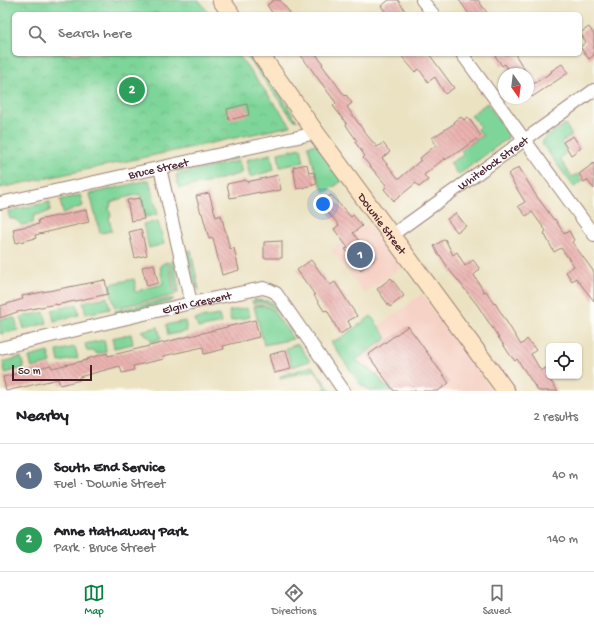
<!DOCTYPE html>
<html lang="en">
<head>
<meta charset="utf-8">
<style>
  :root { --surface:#fff; --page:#f6f6f6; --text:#202124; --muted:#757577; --line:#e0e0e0; --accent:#0b8043 }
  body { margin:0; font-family:"Gochi Hand",sans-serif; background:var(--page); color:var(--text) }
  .controls { position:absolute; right:12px; bottom:12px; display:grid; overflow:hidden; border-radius:6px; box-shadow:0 1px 3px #0004 }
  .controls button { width:36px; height:36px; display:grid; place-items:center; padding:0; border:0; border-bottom:1px solid var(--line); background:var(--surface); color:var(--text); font:20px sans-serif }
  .compass { position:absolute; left:498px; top:68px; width:36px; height:36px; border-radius:50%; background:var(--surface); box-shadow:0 1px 3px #0004; rotate:166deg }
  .scale { position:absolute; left:12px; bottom:10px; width:80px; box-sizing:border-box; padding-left:4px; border:2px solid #4a1f2b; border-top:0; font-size:11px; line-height:14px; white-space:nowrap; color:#4a1f2b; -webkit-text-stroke:3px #fdfcf7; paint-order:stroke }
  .you { position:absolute; left:323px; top:204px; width:14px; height:14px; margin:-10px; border:3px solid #fff; border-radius:50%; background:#1a73e8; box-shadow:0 0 0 6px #1a73e833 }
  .badge { display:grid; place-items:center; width:26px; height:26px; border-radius:50%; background:var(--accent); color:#fff; font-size:13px; font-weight:700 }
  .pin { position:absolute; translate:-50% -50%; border:2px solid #fff; box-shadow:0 1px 4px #0006 }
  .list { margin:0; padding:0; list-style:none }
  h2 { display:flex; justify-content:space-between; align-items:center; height:52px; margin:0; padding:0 16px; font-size:17px }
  h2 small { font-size:13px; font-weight:400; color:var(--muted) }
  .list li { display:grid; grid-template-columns:26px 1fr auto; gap:12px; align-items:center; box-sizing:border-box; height:64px; padding:0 16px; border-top:1px solid var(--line) }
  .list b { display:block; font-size:15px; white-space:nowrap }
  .list p { margin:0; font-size:13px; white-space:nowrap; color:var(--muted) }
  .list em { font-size:13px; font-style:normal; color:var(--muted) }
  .icon { flex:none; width:22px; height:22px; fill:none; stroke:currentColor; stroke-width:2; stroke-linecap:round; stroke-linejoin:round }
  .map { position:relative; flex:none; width:594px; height:391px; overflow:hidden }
  .search { position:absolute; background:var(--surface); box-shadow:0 1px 3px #0004; left:12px; right:12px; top:12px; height:44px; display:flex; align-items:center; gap:10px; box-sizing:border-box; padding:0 14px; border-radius:6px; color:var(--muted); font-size:15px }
  .sheet { height:180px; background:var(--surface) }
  nav { display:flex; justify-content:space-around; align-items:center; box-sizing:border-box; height:56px; border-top:1px solid var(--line); background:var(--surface); font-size:11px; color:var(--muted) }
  nav a { display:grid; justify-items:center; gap:2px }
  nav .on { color:var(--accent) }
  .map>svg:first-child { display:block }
</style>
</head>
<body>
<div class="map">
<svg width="594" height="391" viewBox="0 0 594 391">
  <defs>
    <pattern id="park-crowns" width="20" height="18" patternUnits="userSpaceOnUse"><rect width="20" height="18" fill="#7ed599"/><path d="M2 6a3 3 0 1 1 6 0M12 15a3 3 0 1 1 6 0" fill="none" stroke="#6eb684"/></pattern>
    <pattern id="building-back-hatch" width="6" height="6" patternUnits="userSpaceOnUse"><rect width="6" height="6" fill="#eab3b0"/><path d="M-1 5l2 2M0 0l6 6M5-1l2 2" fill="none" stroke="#c0918f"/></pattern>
  </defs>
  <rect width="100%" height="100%" fill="#fdfcf7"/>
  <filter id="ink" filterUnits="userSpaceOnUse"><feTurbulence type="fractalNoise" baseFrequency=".025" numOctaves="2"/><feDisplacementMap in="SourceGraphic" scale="8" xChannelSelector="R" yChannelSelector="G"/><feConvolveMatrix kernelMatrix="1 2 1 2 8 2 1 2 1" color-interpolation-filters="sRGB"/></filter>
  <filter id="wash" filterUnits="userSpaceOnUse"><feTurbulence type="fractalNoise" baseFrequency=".012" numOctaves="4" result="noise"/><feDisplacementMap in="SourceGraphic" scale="16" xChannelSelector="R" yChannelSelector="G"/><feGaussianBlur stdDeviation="0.9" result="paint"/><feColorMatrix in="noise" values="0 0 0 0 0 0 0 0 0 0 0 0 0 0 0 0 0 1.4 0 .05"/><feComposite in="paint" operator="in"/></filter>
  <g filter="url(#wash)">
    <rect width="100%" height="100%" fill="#ebe2c2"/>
    <!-- built -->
    <path fill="#f6d1c5" d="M368,224L401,267L365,294L331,250Z
      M422,294L492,391H366L340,355Z"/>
    <!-- grass -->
    <path fill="#7ed599" stroke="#647a62" d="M245,54H255L297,121L293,119Z
      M487,103L508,133V138L458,175L450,163L463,155L461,149L483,136L477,129L480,127L471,115Z
      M565,124L572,135L561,142L566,152L560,159L572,177L577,174L583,181L574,187L542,144L544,139Z
      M316,144L342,181L325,193C317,178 312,163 308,146Z
      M301,148L304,162L280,167L278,153Z
      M237,154L238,158L177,172V169Z
      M271,154L274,170L250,177L246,160Z
      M239,161L242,173L206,183L179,188L176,175Z
      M149,180L158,214L145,217L140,194L116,200L110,203L111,206L109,207L111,216L109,217L112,231L100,233L90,194Z
      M80,195L83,206L63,213L60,200Z
      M50,202V210L43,214L34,215L33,223L21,225L15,219H10L8,211Z
      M158,221L164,244L149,248L143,224Z
      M191,250L199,290L195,284L187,251Z
      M174,261L179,288L177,294L170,262Z
      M168,262L175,295L115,308L110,290V284L134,279L136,287L134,291L138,292L140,290L163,284L160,266L164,263Z
      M107,297L110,309L86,314L83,302Z
      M168,299H174L169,302L117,314L115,311Z
      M257,300L269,301L277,306L299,336L296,338C289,329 277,306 265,303C261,302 257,303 253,304L252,301Z
      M77,304L79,315L54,321L52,310Z
      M264,305L272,309L293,339L264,345L254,306Z
      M247,308L250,317L231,321L229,311Z
      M44,312L47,323L24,329L21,317Z
      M219,315L221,323L198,328L195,319Z
      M371,316L387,338L356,360L378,376L386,388L389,386L393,391H370L359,383L331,342L341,338Z
      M7,318H15L18,330L0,334V319Z
      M185,321L187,331L168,335L166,325Z
      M158,327L161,339L152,342L149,337L141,331Z
      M131,334L133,344L114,348L112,338Z
      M104,340L106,350L105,352L97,354L94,351H87L85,344Z
      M298,344L310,361L292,367L286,348Z
      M75,347L78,358L59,362L57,351Z
      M48,352L51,363L32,368L29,357Z
      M21,357L24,368L5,373L3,362Z
      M312,366L331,391H322L326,388L315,370L280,378V376Z"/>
    <!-- park -->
    <path fill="url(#park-crowns)" stroke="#647a62" d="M0,0H199L209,14H14V54H238L291,126L0,188Z"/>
    <g id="blocks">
      <!-- building -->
      <path fill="url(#building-back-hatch)" d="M274,0H280L291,14H273L267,5Z
        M389,0H398L407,14H387L381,6Z
        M459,0H478L488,14H469Z
        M589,27L594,34V55L589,59L580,47L586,42L580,33Z
        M300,54H316L323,64L322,65L345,96L346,95L352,103L347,107L366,134L377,147L383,143L390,152L382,158L398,178H400L421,160L420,158L436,145L432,138L455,123L454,122L461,117L464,120L468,117L481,136L458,152L445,160V158L424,175L428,180L419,187L416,183L394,201L384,189L387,186L363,158L365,156L355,142L357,141L346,125L347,124L333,106L336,103Z
        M400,54H429L454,88L445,94L435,77L428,82L419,69L415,72Z
        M494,54H515L527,74H511L505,64L502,66Z
        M562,64L568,73L532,97L528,91V75L533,84L552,72L551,71Z
        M247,104L249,115L229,120L227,109Z
        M573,136L581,148L571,155L563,142Z
        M594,163V189L587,180L584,182L579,174Z
        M307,164L309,173L314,172L317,184L297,189L293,167Z
        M519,167L535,194L554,220L555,219L564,234L569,231L574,240L572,242L594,272V301L576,278L572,281L566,272L574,266L561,248L554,252L544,233L546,231L532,212L526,216L518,206L525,202L508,174Z
        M278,175L281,190L260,194V192L230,198L227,184L246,180L247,182Z
        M209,193L216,217L221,215L230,249L234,248L239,270L222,275L213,238L209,239L202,213H201L196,196Z
        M331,195L351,217L353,215L362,226L353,233L374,260L361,270L345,249L348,248L334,229L339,225L320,204Z
        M140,198L144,219L131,221L127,200Z
        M86,210L89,222L35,235L36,238L16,243L13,229L39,224L38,220Z
        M456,213L466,226L457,232L447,219Z
        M141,229L147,255L135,258L129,232Z
        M445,239L453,255L457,252L465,266L473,260L480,269L474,275L484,292L486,291L494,304L495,303L521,345L527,339L536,350L531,354L541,371L549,366V379L558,391H538L517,359L515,361L510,355L478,306L448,268L440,255L439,256L434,246Z
        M282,241V258H264V242Z
        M311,260L330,285L335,282L357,316L348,321L351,327L340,334L327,310L324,311L314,295H315L297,270Z
        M154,264L158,283L147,286L142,267Z
        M391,278L404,296L390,307L377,289Z
        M105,280L108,294L56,305V304L17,312L0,318V306L23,299L22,296Z
        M255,320L259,337L223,346L224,349L204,354L203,347L163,356L164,359L133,366L134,370L122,373L120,366L79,377L80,380L60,385L58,379L6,391L3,377L51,365L52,368L87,360V359L107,353L108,356L129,351Z
        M408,326L449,383L438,391H394L368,355Z
        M286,350L291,369L274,373L269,355Z"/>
    </g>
  </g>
  <g filter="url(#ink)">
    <use href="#blocks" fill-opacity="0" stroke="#9a8076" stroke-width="1"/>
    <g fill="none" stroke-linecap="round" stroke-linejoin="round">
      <!-- street casing -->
      <g stroke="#9a8076" stroke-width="14">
        <g id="street">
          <path d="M422,0L433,14"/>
          <path d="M462,54L594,235"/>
          <path d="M160,168L191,303"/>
          <path id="s1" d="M0,203L316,133"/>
          <path id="s2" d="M392,235L594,90"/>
          <path id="s3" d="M0,348L191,303L263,288L270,290L276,293L344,391"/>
        </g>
      </g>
      <!-- secondary casing -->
      <g stroke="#9a8076" stroke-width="19">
        <g id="secondary">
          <path d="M221,0L231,14"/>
          <path id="s4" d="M260,54L316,133L506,391"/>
        </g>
      </g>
      <!-- street -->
      <use href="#street" stroke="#fff" stroke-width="12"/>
      <!-- secondary -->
      <use href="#secondary" stroke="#fde5c5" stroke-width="17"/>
    </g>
  </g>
  <g text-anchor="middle" stroke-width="3" stroke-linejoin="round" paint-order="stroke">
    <!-- street labels -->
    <g font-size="12" fill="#4a1f2b" stroke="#fdfcf7">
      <text dy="4" stroke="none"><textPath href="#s2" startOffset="124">Whitelock Street</textPath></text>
      <text dy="4" stroke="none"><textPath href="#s1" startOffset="162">Bruce Street</textPath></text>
      <text dy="4" stroke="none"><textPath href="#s4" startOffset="209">Downie Street</textPath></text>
      <text dy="4" stroke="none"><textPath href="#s3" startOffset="202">Elgin Crescent</textPath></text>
    </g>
  </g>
</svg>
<div class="controls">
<button><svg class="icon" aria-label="locate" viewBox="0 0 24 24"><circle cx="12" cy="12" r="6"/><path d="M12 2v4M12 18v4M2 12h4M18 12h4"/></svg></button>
</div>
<svg class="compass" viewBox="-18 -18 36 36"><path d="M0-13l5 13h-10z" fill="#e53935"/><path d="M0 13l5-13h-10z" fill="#757577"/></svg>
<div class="scale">50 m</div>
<div class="you"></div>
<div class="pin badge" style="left:360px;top:255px;background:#5c6f8a">1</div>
<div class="pin badge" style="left:132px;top:90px;background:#2e9e5b">2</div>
<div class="search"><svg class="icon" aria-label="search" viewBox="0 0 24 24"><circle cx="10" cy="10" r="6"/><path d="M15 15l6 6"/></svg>Search here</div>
</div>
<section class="sheet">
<h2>Nearby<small>2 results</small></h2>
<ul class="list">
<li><span class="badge" style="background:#5c6f8a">1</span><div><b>South End Service</b><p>Fuel · Downie Street</p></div><em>40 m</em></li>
<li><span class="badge" style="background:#2e9e5b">2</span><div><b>Anne Hathaway Park</b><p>Park · Bruce Street</p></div><em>140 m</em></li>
</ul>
</section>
<nav>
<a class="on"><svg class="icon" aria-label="map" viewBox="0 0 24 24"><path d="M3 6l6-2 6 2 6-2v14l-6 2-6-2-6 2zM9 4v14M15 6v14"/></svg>Map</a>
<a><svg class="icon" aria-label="directions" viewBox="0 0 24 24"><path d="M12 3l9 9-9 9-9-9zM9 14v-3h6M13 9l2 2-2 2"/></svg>Directions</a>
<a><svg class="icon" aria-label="saved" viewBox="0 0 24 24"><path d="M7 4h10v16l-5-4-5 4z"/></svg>Saved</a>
</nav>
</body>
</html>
